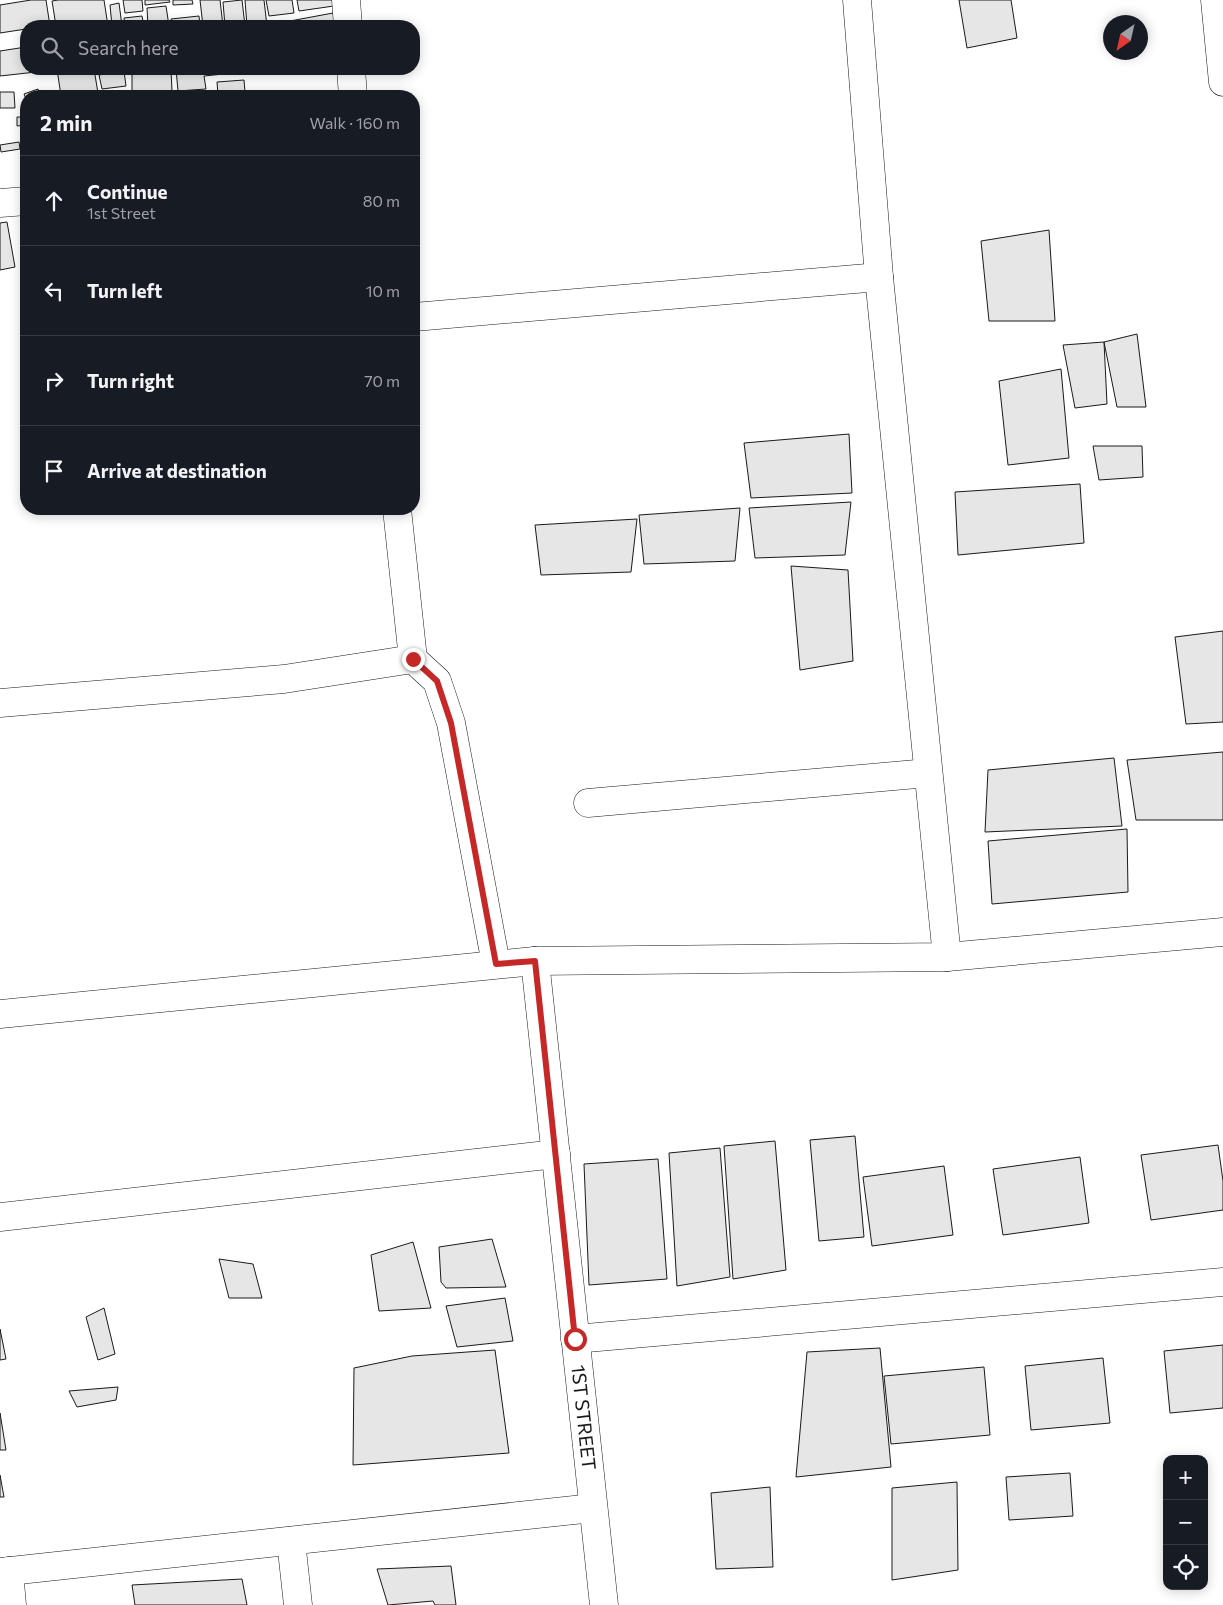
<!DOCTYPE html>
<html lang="en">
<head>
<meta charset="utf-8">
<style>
  :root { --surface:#171b24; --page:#242831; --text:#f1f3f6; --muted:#9ea1a6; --line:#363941 }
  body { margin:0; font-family:Commissioner,sans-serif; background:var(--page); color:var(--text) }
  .controls { position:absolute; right:15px; bottom:15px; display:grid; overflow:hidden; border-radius:10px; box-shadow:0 2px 12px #0003 }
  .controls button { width:45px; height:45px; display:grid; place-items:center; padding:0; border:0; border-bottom:1px solid var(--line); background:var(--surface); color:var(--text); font:25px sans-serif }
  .compass { position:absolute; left:1103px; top:15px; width:45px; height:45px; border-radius:50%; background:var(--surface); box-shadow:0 2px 12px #0003; rotate:214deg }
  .stop { position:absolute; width:15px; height:15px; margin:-11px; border:4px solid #c62828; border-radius:50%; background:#fff }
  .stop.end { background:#c62828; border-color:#fff; box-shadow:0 1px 5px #0008 }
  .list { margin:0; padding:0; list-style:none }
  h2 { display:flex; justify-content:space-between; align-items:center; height:65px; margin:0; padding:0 20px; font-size:21px }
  h2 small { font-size:16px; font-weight:400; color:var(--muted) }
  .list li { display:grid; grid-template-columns:32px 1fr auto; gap:15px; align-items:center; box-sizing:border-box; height:90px; padding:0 20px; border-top:1px solid var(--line) }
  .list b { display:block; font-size:19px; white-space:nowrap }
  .list p { margin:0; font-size:16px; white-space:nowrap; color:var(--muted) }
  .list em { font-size:16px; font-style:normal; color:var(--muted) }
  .icon { flex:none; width:28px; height:28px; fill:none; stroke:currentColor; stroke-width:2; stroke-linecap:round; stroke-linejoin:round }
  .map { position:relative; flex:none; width:1223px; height:1605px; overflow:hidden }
  .search { position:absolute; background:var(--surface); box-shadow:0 2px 12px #0003; left:20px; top:20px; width:400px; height:55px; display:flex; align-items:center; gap:12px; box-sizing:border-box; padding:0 18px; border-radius:20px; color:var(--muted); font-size:19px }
  .panel { position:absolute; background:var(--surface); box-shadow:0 2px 12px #0003; left:20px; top:90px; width:400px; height:425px; border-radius:20px }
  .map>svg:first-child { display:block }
</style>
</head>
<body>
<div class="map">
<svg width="1223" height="1605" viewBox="0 0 1223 1605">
  <rect width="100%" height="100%" fill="#fff"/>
  <!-- building -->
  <path fill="#e6e6e6" stroke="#1a1a1a" d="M31,0H46L50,26H26V29L0,33V5Z
    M58,0H104L108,26H56L52,1Z
    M123,0H142L143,11L125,13Z
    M145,0H169L170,2L145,5Z
    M173,0H192L193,4L173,5Z
    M200,0H220L223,26H203Z
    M242,0L245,26H225L223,2Z
    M245,0H264L267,26H247Z
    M266,0H292L294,13L269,16Z
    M297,0H340L341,5L299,11Z
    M959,0H1011L1017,38L967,48Z
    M119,3L122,26H112L110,5Z
    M166,6L169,26H148L147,8Z
    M333,13L336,26H275L274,24Z
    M142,16L144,26H125L124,18Z
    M199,16L200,26H172L171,19Z
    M26,47V69L54,70L0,76V51Z
    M57,69H94L98,93L77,96H61Z
    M132,69H171L172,91L132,93Z
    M176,69H273L204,76L206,89L178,91Z
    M124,71L126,86L102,89L99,75Z
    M244,80L245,92L218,95L217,82Z
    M38,89L41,96H26V99L24,94Z
    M0,92H14L15,108H0Z
    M127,94L128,96H100V95Z
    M17,117H26V125L17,126Z
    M26,131V147H24L21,132Z
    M19,142L20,149L1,152L0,145Z
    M7,222L15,267L0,270V223Z
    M1049,230L1055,321H989L981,241Z
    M1137,334L1146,407H1117L1104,342Z
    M1104,342L1107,404L1075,408L1063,345Z
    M1061,369L1069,458L1008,465L999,381Z
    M849,434L852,493L751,498L744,443Z
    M1093,446H1142L1143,477L1099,480Z
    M1080,484L1084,543L958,555L955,492Z
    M851,502L845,555L755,558L749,508Z
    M740,508L735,561L644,564L639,515Z
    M637,519L631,572L541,575L535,525Z
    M791,566L848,570L853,661L800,670Z
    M1223,631V722L1186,724L1175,637Z
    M1223,752V820H1136L1127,760Z
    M1114,758L1122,826L985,832L988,770Z
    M1127,829L1128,892L992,904L988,841Z
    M855,1136L864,1237L819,1241L810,1140Z
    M775,1141L786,1270L733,1279L724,1146Z
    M1218,1145L1223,1181V1210L1151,1220L1141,1155Z
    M720,1148L730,1277L677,1286L669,1153Z
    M1080,1157L1089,1223L1003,1235L993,1169Z
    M658,1159L667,1279L589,1285L584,1164Z
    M944,1166L953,1235L872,1246L863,1177Z
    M492,1239L506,1287L446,1288L441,1282L439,1247Z
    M413,1242L431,1308L379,1311L371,1255Z
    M219,1259L253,1264L262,1298H229Z
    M505,1298L513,1341L457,1347L446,1306Z
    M104,1308L115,1354L98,1360L86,1317Z
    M0,1329L6,1359L0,1360Z
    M1223,1345V1408L1170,1413L1164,1351Z
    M880,1348L891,1467L796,1477L807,1352Z
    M495,1350L509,1453L353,1465L354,1368L412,1356Z
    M1103,1358L1110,1423L1031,1430L1025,1366Z
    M984,1367L990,1435L891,1444L884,1376Z
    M118,1387L116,1400L77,1407L69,1391Z
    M0,1413L6,1450H0Z
    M1070,1473L1073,1516L1009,1520L1006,1477Z
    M0,1475L4,1497H0Z
    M957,1482L958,1570L892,1580V1488Z
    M770,1487L773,1567L716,1569L711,1493Z
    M451,1566L456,1605H435L433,1601L388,1605L377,1569Z
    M242,1579L247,1605H135L132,1585Z"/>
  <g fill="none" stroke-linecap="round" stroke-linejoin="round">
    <!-- minor casing -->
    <g stroke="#1a1a1a" stroke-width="29">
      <g id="minor">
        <path d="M346,0L348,26"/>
        <path d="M857,0L879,277L947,957"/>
        <path d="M1215,0L1223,82"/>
        <path d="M351,69L353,96"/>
        <path d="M0,203L26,201"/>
        <path d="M414,317L879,277"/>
        <path d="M397,509L413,659"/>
        <path d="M0,703L284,679L413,659L437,681L451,723L496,964"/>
        <path d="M588,803L928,773"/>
        <path id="s1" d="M535,961L604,1605"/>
        <path d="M0,1217L556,1154"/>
        <path d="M575,1339L1223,1282"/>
        <path d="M291,1541L298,1605"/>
        <path d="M9,1571L12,1605"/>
        <path d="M0,1572L593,1508"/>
      </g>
    </g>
    <!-- tertiary casing -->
    <g stroke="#1a1a1a" stroke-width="29">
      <path id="tertiary" d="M0,1014L535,961L947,957L1223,932"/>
    </g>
    <!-- minor -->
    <use href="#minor" stroke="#fff" stroke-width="28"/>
    <!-- tertiary -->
    <use href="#tertiary" stroke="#fff" stroke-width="28"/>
  </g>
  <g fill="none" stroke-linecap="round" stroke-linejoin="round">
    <!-- route -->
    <path stroke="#c62828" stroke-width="6" d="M413,659L437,681L451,723L496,964L535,961L575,1339"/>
  </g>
  <g text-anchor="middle" stroke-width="4" stroke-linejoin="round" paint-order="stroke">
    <!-- street labels -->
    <g font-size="19" fill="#1a1a1a" stroke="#fff">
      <text dy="7" stroke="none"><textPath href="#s1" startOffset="459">1ST STREET</textPath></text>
    </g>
  </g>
</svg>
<div class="controls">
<button>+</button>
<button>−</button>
<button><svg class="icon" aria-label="locate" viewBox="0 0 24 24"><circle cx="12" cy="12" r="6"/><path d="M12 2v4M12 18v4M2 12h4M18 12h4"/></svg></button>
</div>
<svg class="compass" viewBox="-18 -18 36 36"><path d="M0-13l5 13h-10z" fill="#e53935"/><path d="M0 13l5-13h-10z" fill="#9ea1a6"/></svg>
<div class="stop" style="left:575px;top:1339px"></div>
<div class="stop end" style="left:413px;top:659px"></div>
<div class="search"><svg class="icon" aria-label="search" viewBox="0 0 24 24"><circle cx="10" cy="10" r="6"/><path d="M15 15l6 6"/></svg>Search here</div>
<section class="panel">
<h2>2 min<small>Walk · 160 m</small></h2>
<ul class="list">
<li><svg class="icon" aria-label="ahead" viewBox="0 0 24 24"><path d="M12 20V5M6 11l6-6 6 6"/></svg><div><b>Continue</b><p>1st Street</p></div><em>80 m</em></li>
<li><svg class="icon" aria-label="left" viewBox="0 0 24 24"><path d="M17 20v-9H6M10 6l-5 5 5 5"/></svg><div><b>Turn left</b></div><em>10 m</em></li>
<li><svg class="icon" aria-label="right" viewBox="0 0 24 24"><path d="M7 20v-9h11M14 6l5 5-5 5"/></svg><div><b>Turn right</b></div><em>70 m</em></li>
<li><svg class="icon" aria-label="arrive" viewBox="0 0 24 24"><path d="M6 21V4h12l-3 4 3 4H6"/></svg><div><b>Arrive at destination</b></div></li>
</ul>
</section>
</div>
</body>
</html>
